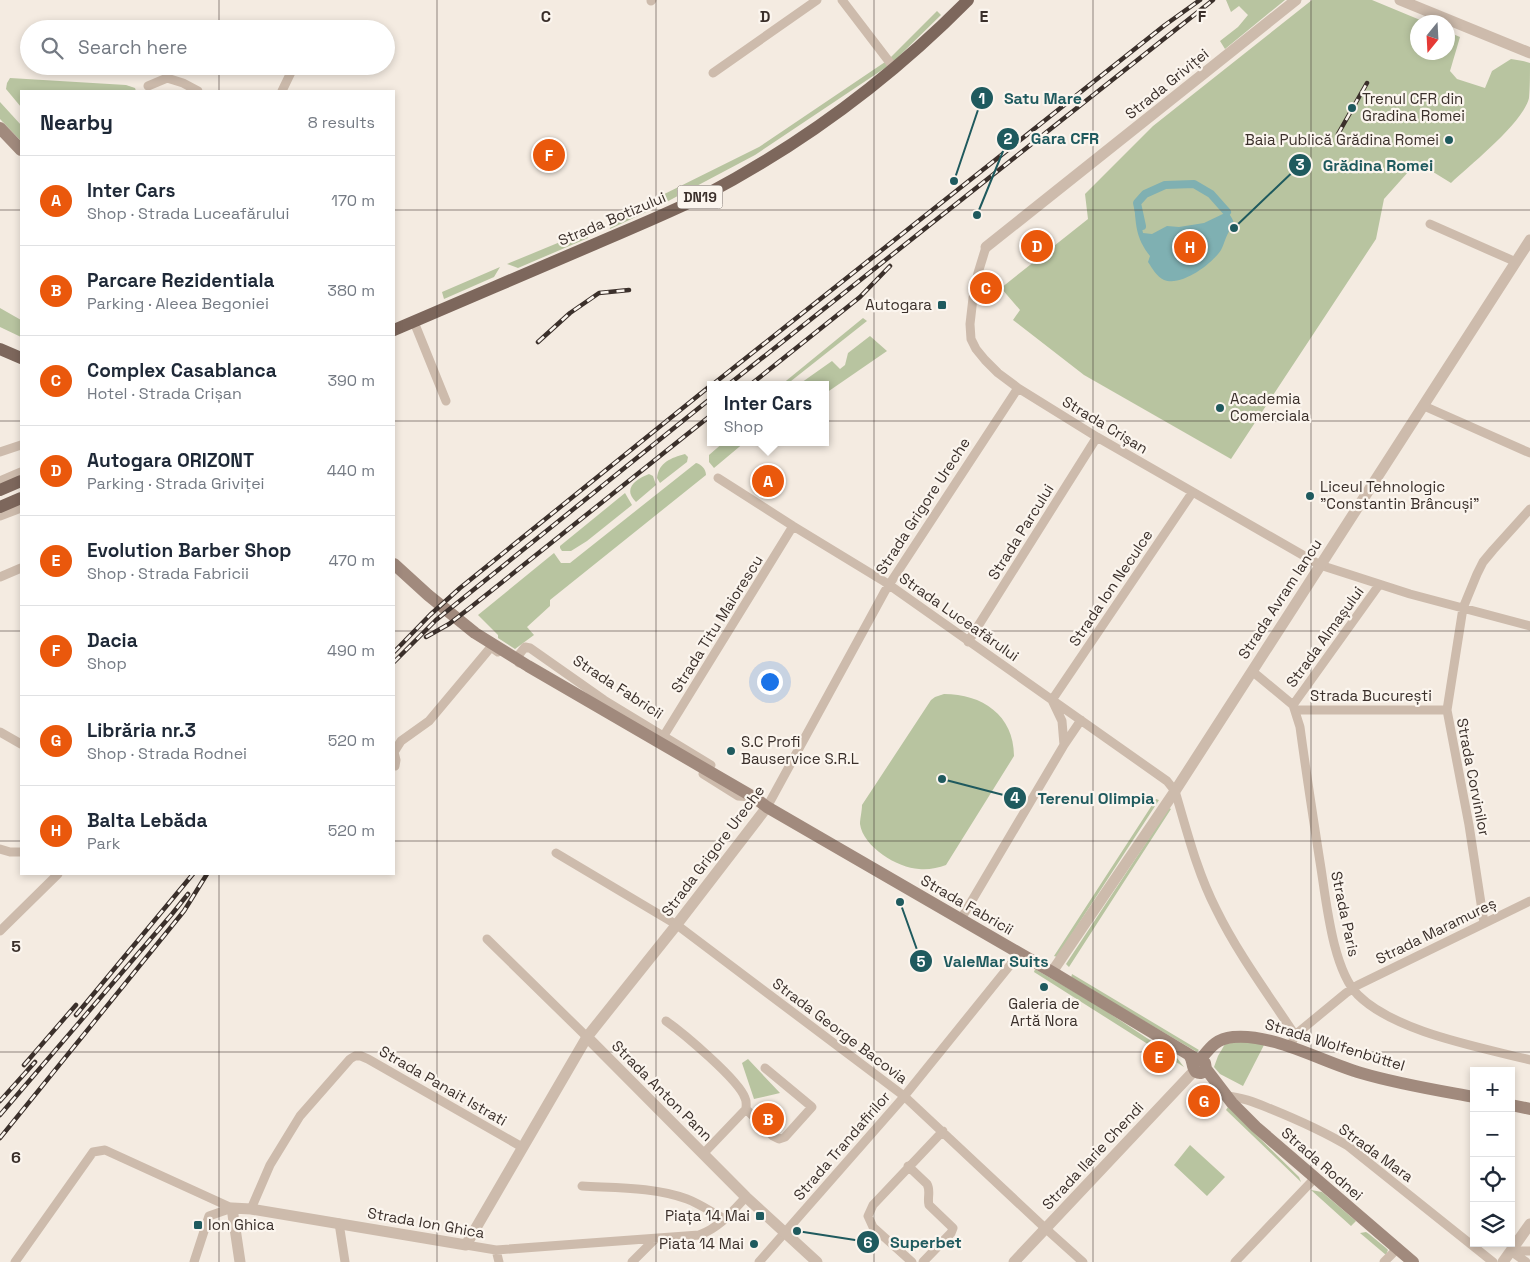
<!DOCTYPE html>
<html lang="en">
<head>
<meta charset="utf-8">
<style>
  :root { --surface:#fff; --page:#f2f2f3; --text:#1f2937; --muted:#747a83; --line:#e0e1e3; --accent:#ea580c }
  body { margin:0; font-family:"Space Grotesk",sans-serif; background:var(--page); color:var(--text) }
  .controls { position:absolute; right:15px; bottom:15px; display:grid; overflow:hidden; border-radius:0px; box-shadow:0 2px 8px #0003 }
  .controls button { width:45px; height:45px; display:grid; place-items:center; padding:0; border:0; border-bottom:1px solid var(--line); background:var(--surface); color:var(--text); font:25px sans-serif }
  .compass { position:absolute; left:1410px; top:15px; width:45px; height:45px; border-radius:50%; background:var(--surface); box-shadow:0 2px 8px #0003; rotate:198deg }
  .you { position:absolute; left:769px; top:681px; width:18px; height:18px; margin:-12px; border:4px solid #fff; border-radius:50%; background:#1a73e8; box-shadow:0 0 0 8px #1a73e833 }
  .badge { display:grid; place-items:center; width:32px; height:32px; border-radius:50%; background:var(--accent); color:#fff; font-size:16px; font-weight:700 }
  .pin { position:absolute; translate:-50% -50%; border:2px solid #fff; box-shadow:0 1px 5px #0006 }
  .popup { position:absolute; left:707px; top:381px; width:122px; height:65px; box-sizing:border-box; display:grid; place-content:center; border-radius:0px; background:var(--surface); filter:drop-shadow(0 1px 4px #0005); font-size:16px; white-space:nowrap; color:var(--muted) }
  .popup b { font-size:19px; color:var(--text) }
  .popup::after { content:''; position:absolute; left:50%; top:100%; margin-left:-10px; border:10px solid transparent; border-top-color:var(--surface) }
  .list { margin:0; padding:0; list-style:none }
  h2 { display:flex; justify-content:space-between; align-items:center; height:65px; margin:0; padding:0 20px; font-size:21px }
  h2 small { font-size:16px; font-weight:400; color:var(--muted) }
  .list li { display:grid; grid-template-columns:32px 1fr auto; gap:15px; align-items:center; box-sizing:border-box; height:90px; padding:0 20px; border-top:1px solid var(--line) }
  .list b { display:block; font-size:19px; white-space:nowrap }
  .list p { margin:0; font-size:16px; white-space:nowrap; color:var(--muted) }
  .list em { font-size:16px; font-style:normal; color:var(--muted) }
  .icon { flex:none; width:28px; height:28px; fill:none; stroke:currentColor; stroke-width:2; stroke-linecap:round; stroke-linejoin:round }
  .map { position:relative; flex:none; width:1530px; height:1262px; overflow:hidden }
  .search { position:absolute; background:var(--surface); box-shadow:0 2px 8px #0003; left:20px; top:20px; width:375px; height:55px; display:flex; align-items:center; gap:12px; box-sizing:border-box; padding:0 18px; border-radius:28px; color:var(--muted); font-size:19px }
  .panel { position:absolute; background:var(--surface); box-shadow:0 2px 8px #0003; left:20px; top:90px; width:375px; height:785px; border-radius:0px }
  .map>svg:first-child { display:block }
</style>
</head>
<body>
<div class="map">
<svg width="1530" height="1262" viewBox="0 0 1530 1262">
  <rect width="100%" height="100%" fill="#f4ebe1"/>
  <!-- green -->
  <path fill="#b8c4a0" d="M1226,0H1285L1225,49L1220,41L1238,27L1248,15L1239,6L1231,12Z
    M1312,0H1372L1425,22H1418V52H1448V32L1460,37L1450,71L1457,79L1485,88L1492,71L1511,59L1523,61L1530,63C1530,74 1530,88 1529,98C1523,123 1471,164 1451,183L1417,162L1384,199L1376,239L1231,459L1084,375L1013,320L1020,310L1001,288L1088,219L1085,194L1153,126Z
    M937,11L941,15L891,64L755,155L657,207L610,229L608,222L759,147L888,60Z
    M10,78L126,85L135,88L136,91H21V107L6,89L7,83Z
    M0,102L21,125V141L0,119Z
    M589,230L588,238L518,268L507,264Z
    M500,267L494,277L444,299L442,292Z
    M0,308L21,320V337L0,327Z
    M863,318L867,321L786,385H781Z
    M870,336L887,351L826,393V385H798L832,361L840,369L845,365L848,353Z
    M724,442H745L714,468L709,462V455Z
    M685,454L688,457L687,462L660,483L657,478C659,462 671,458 685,454Z
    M696,463C701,464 706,469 706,475L550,600V606L527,627L534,635L515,649L498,638V635L478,615L554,553L561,563H570Z
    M649,474L653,476L656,485L636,502C622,489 636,479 649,474Z
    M625,493L632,505L587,541L571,551H562L560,548V546Z
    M944,694C982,694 1014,715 1014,756L946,865C938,868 928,870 919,869C898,868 863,847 860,824C860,819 862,811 862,805L931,700L935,697Z
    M1156,799L1159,800L1057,957L1054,956Z
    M1169,808L1171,809L1069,967L1066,964Z
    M1035,969L1100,1007L1177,1058L1184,1067L1034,972Z
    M1072,974L1199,1050L1197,1052L1071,978Z
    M1246,1041L1264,1045L1243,1086L1220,1074L1214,1067L1218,1056L1225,1044Z
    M748,1059L780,1093L754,1099L742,1063Z
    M1228,1107L1299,1177L1301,1182L1226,1110Z
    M1190,1145L1225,1177L1207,1196L1174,1165Z
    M1311,1190L1322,1192L1356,1221L1351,1226Z
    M1366,1232L1369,1234L1386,1248L1388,1250L1386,1255L1360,1233Z"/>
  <!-- water -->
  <path fill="#7fb0b2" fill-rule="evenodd" d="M1164,182C1198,183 1204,181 1225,209C1230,215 1234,219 1234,226C1226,232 1225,243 1221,250C1212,264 1181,287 1164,280C1157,277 1152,268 1148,262L1150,256C1135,237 1136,224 1134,201L1143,191ZM1194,184L1211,194L1227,212L1204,223L1179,227L1167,226L1152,234L1143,233L1137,203C1152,183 1171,184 1194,184Z"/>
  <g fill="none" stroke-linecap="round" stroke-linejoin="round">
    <!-- canal -->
    <path stroke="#7fb0b2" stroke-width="8" d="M1142,226L1137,203L1145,194L1165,185L1194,184L1211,194L1227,212"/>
    <!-- minor -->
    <path stroke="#cdbbac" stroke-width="9" d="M842,0L894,68
      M651,1L652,0
      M713,73L817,0
      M148,86L167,78L183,83L198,91
      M282,91L294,66
      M1430,224L1516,262
      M986,247L978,273L973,298L970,324L971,339L976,349L985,360L998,373L1018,388L1097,437L1320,565L1410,594L1530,626
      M414,322L446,401
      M1424,406L1530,453
      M0,452L21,445
      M718,478L793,526L885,582L1167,781L1175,791C1187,831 1197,872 1216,909C1238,954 1268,994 1295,1035
      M0,481L21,472
      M0,516L21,508
      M0,577L21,568
      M968,642L1097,437
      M519,663L518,656L525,647L530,648L604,700L711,765
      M1252,671L1293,705L1300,727C1306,772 1313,817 1320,862C1326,898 1332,969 1358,995C1395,1032 1480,1047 1530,1060
      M1293,705L1379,585
      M1295,710H1447
      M0,732L21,744
      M663,737L793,526
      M1064,745L1062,721L1052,700L1192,493
      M394,752L401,741L429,721L491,647L498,652
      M394,752L396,760L395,766
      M703,774L738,796L751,797
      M767,807L885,591L1018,388
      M0,849L10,852H21
      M556,853L677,925L904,1096L1045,1228L1083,1262
      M961,919L1064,745L1081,720
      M1484,923L1469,825L1447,710L1463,608L1477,574L1483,562L1493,550L1530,509
      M0,931L58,874
      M487,939L587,1037
      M666,1021C683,1033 739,1080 745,1098C747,1102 746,1105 746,1109L703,1154
      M1293,1040L1295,1035L1346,993L1358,985L1530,901
      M1226,1096C1242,1097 1256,1103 1271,1109C1298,1120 1323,1131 1348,1146L1493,1262
      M746,1109L773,1136L779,1139L785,1137L812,1107L765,1068
      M908,1166L927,1184C931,1191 927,1198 929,1205L953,1228L951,1233L923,1262
      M582,1186C616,1188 654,1187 687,1199C700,1204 713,1213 725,1219
      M251,1209L270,1165L300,1116L350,1059L355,1056H361L368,1059L522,1147
      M339,1223L345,1262
      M466,1245L496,1250L699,1235C719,1228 732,1212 746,1197
      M496,1250L499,1262
      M1511,1251H1530
      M1511,1251L1526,1262
      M15,1262L93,1152L105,1150L232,1208
      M194,1262L209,1216L232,1208
      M632,1262L655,1239
      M759,1262L902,1099L1019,954
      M912,1262L873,1227L868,1216L873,1205L943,1131
      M1235,1262L1314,1179
      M1384,1262L1397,1249"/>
    <!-- tertiary -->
    <path stroke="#cdbbac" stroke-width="11" d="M1400,0L1530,53
      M986,247L1296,0
      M1052,972L1175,791L1530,240
      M587,1037L746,1197L817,1262
      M240,1262L232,1208L251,1209L466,1245L587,1037L674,928L767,807
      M1014,1262L1194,1071
      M1503,1262L1530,1224"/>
    <!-- secondary -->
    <path stroke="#a18a7d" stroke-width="12" d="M0,128L21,150
      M394,564L428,595L475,633L528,666L755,798L767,807L1052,972L1198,1060
      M1189,1055C1194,1061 1191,1067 1196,1072C1200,1074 1204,1073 1206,1069L1205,1063
      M1200,1060C1210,1048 1215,1039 1233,1037C1273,1033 1322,1062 1361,1073C1398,1084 1436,1090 1474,1097
      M1206,1069L1232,1103L1256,1127L1413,1262
      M1511,1105L1530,1109"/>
    <!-- primary -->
    <path stroke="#7d675c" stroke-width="12" d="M394,330C461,301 528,273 595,244C632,228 669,213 705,195C802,144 891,78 968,0
      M0,349L21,358
      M0,490L21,481
      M0,507L21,498"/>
    <!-- rail casing -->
    <g stroke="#3b302b" stroke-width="4.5">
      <path id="rail" d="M1338,134L1367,83
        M538,342L570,313L599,293L629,290
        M712,385L1165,25L1200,0
        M728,385L1213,0
        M750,385L860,297L890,266
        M426,637L449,624L471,607L710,416
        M394,652L430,615L460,588L710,386
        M394,662L436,620L710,399
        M76,1015L193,874
        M24,1065L76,1005
        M0,1101L35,1062
        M0,1115L172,914L188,894
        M0,1138L184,911L207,874"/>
    </g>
    <!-- rail -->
    <use href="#rail" stroke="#fbf5ee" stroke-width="2.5" stroke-dasharray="8" stroke-linecap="butt"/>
  </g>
  <!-- grid -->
  <path fill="none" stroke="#3b302b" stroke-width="1" stroke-opacity="0.55" d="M219,0V29M437,0V1262M656,0V1262M874,0V1262M1093,0V1262M1311,0V1262M219,66V91M0,210H21M394,210H1530M0,421H21M394,421H1530M0,631H21M394,631H1530M0,841H21M394,841H1530M219,874V1262M0,1052H1530"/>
  <!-- markers -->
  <g fill="#1f5a5e" stroke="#fbf5ee" stroke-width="2">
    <circle cx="1352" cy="108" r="5"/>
    <circle cx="1449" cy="140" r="5"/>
    <rect x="937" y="300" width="10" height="10" rx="2.5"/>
    <circle cx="1220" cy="408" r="5"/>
    <circle cx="1310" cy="496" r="5"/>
    <circle cx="731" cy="751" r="5"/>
    <circle cx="1044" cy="987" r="5"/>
    <rect x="755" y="1211" width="10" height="10" rx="2.5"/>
    <rect x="193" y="1220" width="10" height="10" rx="2.5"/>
    <circle cx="754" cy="1244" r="5"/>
  </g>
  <g text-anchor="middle" stroke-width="4.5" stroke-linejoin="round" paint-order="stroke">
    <!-- shield labels -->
    <rect fill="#fbf5ee" stroke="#756b66" stroke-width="1" x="677.5" y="185.5" width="45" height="23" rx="4"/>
    <g font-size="14" font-weight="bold" fill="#3b302b">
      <text x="700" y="202">DN19</text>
    </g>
    <!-- street labels -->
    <g font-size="15" fill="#3b302b" stroke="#fbf5ee">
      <text transform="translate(1167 84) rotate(-39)" y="5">Strada Griviței</text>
      <text transform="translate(612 219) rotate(-23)" y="5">Strada Botizului</text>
      <text transform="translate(1105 425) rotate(31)" y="5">Strada Crișan</text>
      <text transform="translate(923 506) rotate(-57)" y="5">Strada Grigore Ureche</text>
      <text transform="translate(1021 532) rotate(-58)" y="5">Strada Parcului</text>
      <text transform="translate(1111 588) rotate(-56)" y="5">Strada Ion Neculce</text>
      <text transform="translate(1280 599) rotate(-57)" y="5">Strada Avram Iancu</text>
      <text transform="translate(959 617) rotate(35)" y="5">Strada Luceafărului</text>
      <text transform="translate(717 624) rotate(-58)" y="5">Strada Titu Maiorescu</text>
      <text transform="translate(1325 637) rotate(-54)" y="5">Strada Almașului</text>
      <text transform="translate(618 687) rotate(33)" y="5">Strada Fabricii</text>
      <text x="1371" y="701">Strada București</text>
      <text transform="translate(1473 777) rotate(79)" y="5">Strada Corvinilor</text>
      <text transform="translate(713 851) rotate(-53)" y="5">Strada Grigore Ureche</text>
      <text transform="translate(967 905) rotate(30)" y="5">Strada Fabricii</text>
      <text transform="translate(1345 914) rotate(78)" y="5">Strada Paris</text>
      <text transform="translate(1436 931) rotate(-26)" y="5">Strada Maramureș</text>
      <text transform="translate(840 1031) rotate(37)" y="5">Strada George Bacovia</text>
      <text transform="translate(1335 1045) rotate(17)" y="5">Strada Wolfenbüttel</text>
      <text transform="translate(443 1086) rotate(30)" y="5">Strada Panait Istrati</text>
      <text transform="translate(662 1091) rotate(45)" y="5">Strada Anton Pann</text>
      <text transform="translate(842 1146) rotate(-49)" y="5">Strada Trandafirilor</text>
      <text transform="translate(1376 1153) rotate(36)" y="5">Strada Mara</text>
      <text transform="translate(1093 1156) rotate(-47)" y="5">Strada Ilarie Chendi</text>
      <text transform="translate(1322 1164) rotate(41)" y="5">Strada Rodnei</text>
      <text transform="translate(426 1223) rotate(10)" y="5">Strada Ion Ghica</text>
    </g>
    <!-- poi labels -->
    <g font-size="15" fill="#3b302b" stroke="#fbf5ee" text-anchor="start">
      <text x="1362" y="104">Trenul CFR din<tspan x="1362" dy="17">Gradina Romei</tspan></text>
      <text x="1439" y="145" text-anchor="end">Baia Publică Grădina Romei</text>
      <text x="932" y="310" text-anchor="end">Autogara</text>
      <text x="1230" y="404">Academia<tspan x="1230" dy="17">Comerciala</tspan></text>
      <text x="1320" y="492">Liceul Tehnologic<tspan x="1320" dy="17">"Constantin Brâncuși"</tspan></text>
      <text x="741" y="747">S.C Profi<tspan x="741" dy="17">Bauservice S.R.L</tspan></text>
      <text x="1044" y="1009" text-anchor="middle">Galeria de<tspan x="1044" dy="17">Artă Nora</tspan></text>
      <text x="750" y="1221" text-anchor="end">Piața 14 Mai</text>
      <text x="208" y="1230">Ion Ghica</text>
      <text x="744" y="1249" text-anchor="end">Piata 14 Mai</text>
    </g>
  </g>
  <g font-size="16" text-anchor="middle" font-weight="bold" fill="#3b302b" stroke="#fbf5ee" stroke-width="4.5" stroke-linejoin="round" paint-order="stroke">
    <text x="546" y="22">C</text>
    <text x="765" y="22">D</text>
    <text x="984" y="22">E</text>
    <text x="1202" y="22">F</text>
    <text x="16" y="952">5</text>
    <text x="16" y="1163">6</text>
  </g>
  <!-- callouts -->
  <path fill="none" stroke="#1f5a5e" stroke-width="2" d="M954 181L982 98M977 215L1008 139M1234 228L1300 165M942 779L1015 798M900 902L921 961M797 1231L868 1242"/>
  <g fill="#1f5a5e" stroke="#fbf5ee" stroke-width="2">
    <circle cx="954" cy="181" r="5"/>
    <circle cx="977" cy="215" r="5"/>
    <circle cx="1234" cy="228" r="5"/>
    <circle cx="942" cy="779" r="5"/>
    <circle cx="900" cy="902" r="5"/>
    <circle cx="797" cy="1231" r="5"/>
    <circle cx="982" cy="98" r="12"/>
    <circle cx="1008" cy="139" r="12"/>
    <circle cx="1300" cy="165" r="12"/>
    <circle cx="1015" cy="798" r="12"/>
    <circle cx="921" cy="961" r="12"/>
    <circle cx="868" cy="1242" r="12"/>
  </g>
  <g font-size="15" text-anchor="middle" font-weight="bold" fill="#fff">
    <text x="982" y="104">1</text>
    <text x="1008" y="144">2</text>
    <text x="1300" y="170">3</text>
    <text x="1015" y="803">4</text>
    <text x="921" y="967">5</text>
    <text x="868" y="1248">6</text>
  </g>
  <g font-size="16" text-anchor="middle" font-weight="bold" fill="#1f5a5e" stroke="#fbf5ee" stroke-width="4.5" stroke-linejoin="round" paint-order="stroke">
    <text x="1043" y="104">Satu Mare</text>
    <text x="1065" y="144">Gara CFR</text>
    <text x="1378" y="171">Grădina Romei</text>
    <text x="1096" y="804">Terenul Olimpia</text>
    <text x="996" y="967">ValeMar Suits</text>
    <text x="926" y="1248">Superbet</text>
  </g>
</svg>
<div class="controls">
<button>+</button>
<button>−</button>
<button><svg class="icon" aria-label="locate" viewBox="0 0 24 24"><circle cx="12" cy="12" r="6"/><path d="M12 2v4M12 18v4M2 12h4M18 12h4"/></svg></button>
<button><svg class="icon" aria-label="layers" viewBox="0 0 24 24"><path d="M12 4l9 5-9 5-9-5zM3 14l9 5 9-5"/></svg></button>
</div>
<svg class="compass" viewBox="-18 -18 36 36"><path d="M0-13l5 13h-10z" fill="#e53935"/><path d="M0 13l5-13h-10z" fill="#747a83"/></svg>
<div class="you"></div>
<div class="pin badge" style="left:768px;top:481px">A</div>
<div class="popup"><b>Inter Cars</b>Shop</div>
<div class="pin badge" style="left:768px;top:1119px">B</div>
<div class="pin badge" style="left:986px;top:288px">C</div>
<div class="pin badge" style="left:1037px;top:246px">D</div>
<div class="pin badge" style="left:1159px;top:1057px">E</div>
<div class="pin badge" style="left:549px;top:155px">F</div>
<div class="pin badge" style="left:1204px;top:1101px">G</div>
<div class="pin badge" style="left:1190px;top:247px">H</div>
<div class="search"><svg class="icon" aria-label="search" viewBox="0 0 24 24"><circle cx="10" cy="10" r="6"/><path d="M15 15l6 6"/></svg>Search here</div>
<section class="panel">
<h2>Nearby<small>8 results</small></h2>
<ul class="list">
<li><span class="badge">A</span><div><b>Inter Cars</b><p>Shop · Strada Luceafărului</p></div><em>170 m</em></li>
<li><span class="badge">B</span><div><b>Parcare Rezidentiala</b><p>Parking · Aleea Begoniei</p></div><em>380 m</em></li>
<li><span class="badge">C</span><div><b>Complex Casablanca</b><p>Hotel · Strada Crișan</p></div><em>390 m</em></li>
<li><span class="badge">D</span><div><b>Autogara ORIZONT</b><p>Parking · Strada Griviței</p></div><em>440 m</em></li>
<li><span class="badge">E</span><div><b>Evolution Barber Shop</b><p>Shop · Strada Fabricii</p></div><em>470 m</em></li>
<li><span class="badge">F</span><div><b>Dacia</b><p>Shop</p></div><em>490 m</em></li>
<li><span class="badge">G</span><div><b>Librăria nr.3</b><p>Shop · Strada Rodnei</p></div><em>520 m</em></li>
<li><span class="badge">H</span><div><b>Balta Lebăda</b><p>Park</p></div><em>520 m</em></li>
</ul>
</section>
</div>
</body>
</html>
